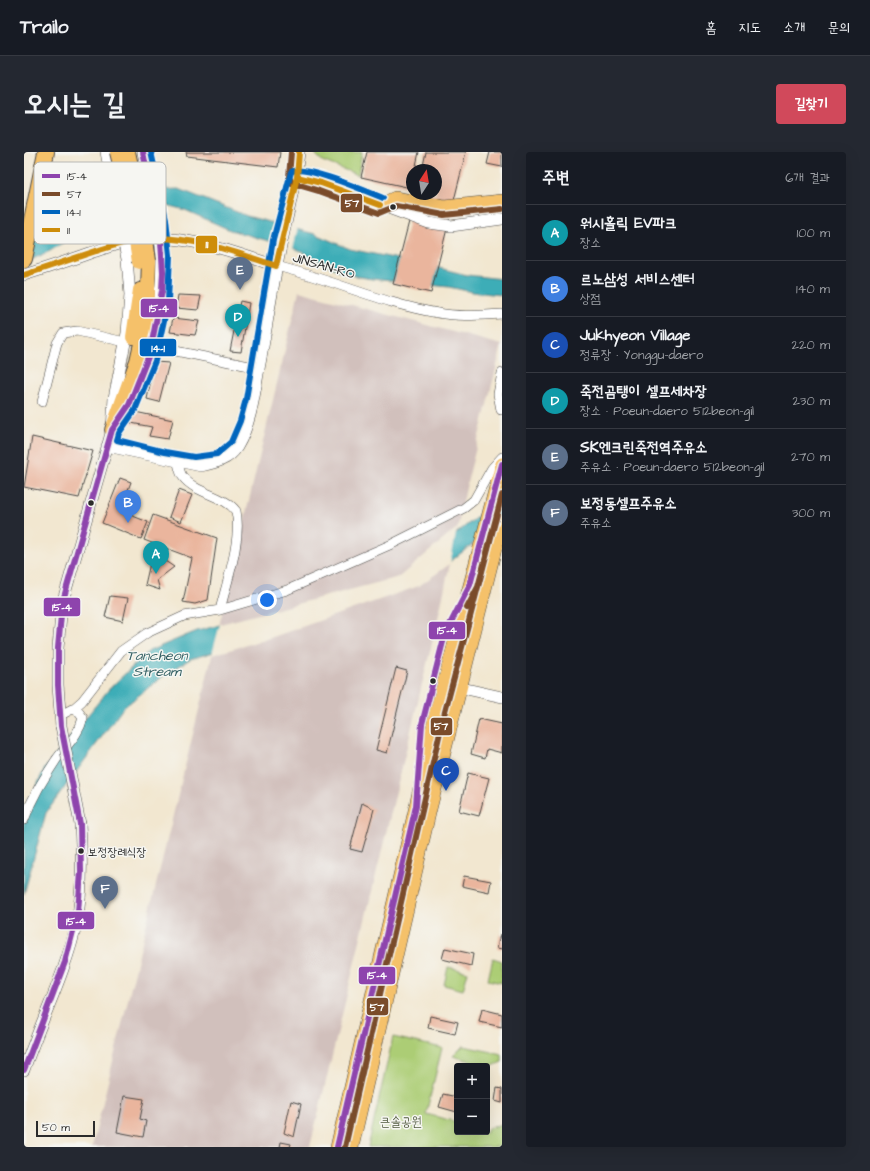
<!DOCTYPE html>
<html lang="ko">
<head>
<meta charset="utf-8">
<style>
  :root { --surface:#171b24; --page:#242831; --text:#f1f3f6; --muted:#9ea1a6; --line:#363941; --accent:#d1495b }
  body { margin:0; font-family:"Architects Daughter","Poor Story",sans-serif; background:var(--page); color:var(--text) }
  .controls { position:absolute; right:12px; bottom:12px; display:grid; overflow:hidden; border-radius:4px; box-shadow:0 4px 16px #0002 }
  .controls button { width:36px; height:36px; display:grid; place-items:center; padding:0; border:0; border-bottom:1px solid var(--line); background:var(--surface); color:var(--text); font:20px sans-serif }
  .compass { position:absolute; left:382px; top:12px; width:36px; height:36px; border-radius:50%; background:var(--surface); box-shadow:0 4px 16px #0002; rotate:12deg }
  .scale { position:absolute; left:12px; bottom:10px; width:59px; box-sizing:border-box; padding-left:4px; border:2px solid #2b2b2b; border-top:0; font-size:11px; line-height:14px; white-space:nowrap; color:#2b2b2b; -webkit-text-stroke:3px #f6f6f2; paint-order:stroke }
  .you { position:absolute; left:243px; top:448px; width:14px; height:14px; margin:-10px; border:3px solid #fff; border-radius:50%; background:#1a73e8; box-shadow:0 0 0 6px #1a73e833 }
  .badge { display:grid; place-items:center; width:26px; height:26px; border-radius:50%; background:var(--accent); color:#fff; font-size:13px; font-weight:700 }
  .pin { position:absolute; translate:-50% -33px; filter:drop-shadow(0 1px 2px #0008) }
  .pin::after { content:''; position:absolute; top:21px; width:14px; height:12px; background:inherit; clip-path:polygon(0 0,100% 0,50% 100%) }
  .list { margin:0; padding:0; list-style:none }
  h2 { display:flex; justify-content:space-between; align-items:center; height:52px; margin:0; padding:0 16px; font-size:17px }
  h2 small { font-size:13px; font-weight:400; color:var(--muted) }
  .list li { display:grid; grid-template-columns:26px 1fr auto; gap:12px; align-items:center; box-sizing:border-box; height:56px; padding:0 16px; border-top:1px solid var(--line) }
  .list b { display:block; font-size:15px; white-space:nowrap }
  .list p { margin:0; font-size:13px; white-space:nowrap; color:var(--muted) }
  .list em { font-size:13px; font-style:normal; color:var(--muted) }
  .map { position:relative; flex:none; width:478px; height:995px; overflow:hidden; border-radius:4px }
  header { display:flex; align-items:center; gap:24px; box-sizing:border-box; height:56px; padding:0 20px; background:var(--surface); border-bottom:1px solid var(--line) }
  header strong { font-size:19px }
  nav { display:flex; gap:22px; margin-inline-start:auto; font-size:14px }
  .intro { display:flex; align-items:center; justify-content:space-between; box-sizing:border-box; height:96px; padding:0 24px }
  h1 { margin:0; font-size:28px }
  .button { padding:10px 18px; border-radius:4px; background:var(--accent); color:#fff; font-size:14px; font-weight:700 }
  main { display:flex; gap:24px; padding:0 24px }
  aside { flex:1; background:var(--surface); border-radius:4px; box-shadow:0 4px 16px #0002 }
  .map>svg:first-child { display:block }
</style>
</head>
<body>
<header>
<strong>Trailo</strong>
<nav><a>홈</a><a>지도</a><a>소개</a><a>문의</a></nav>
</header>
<div class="intro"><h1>오시는 길</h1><a class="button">길찾기</a></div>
<main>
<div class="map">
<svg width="478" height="995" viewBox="0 0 478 995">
  <rect width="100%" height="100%" fill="#f6f6f2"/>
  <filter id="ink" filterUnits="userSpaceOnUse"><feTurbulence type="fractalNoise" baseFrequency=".025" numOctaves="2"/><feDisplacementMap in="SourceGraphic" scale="8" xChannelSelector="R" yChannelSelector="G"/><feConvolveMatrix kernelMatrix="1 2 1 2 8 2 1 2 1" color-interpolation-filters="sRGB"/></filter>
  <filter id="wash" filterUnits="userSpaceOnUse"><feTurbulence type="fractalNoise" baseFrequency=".012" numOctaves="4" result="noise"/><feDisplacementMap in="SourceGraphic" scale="16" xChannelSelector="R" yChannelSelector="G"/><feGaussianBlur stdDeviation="0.9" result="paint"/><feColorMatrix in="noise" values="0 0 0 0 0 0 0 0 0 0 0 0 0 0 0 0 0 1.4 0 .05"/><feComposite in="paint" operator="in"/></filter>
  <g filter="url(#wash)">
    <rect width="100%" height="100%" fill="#f2e7d0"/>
    <!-- industrial -->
    <path fill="#d1c0bc" d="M275,139L478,193L443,331L416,458L286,995H68L179,541Z"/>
    <!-- green -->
    <path fill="#accd75" stroke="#6c7c50" d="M292,0H338L334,23L298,9L292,3Z
      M469,806L478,809V831L464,828Z
      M424,815L444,820L439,838L420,833Z
      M369,885L418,896L402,962L433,970V980H463V977L478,972V995H344Z
      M439,894L478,902V910L466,915L429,904Z"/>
    <!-- water -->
    <path fill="#3cadb7" stroke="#346c71" d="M155,37L223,64L291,82L326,97L403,113L443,123L478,127V143L448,140L425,135L348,127L331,124L316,119L269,96L206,78L161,58L142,53L123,54L84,65L71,70L26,99L0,111V87L28,78L76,52L100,43L118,38Z
      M478,345V370L395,433L242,485L166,507L138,525L99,556L22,661L0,742V659L21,616L85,537L125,499L173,479L376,426Z"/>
    <!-- pier -->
    <path fill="#f2e7d0" d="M250,68L274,74L269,98L245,92Z
      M433,376L426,412L395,434L243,487L188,503L196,472L375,425Z"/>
    <g id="blocks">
      <!-- building -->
      <path fill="#eab59d" d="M162,0H256L254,15L163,4Z
        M343,0H395L391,18H388L387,36L337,25Z
        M402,0H442L407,141L369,132L392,42H412V18H398Z
        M466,0H478V15L463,12Z
        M154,143L177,144L174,158L152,156Z
        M216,149L225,151L217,200L206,199Z
        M149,166L175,169L171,183L146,180Z
        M131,210L145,211L135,250L123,247Z
        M111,260L149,268L144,287L125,284L128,275L107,271Z
        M8,285L69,299L55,346L0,335Z
        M96,326L107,330L96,359L124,370L117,387L78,371Z
        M155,338L168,343L157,370L145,365Z
        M129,363L193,386L184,448L171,452L159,450L168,406L120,388Z
        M132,403L150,415L133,428L136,438L121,433L126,411Z
        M86,444L104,446L99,469L81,465Z
        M372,516L383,519L363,601L352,598Z
        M455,567L478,572V601L463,597L461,606L447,602Z
        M444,621L465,626L455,664L435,659Z
        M338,651L350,657L338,700L326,697Z
        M440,724L467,729L465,740L438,734Z
        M476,782L478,783V797L473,796Z
        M421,796L449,802L447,814L418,807Z
        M458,857L478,862V875L455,870Z
        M406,864L434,870L431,882L404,876Z
        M473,936L478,937V951L471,949Z
        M419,942L433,945V960L415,955Z
        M100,944L120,947L116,967L122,969L119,985L93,980Z
        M267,949L277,952L270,985L260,981Z
        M257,990L267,992L266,995H256Z"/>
    </g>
  </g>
  <g filter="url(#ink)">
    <use href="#blocks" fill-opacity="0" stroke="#494744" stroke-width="1"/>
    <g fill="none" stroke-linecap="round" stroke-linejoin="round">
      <!-- minor casing -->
      <g stroke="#494744" stroke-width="10">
        <path id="minor" d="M252,114C307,127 359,152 414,161C435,165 457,163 478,162
          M127,194L235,216
          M18,250L33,191L39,181L53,179L101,190
          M477,258L474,242L478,221
          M154,311C155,315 156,322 159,325C172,342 200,343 212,359C218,388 203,429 196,458
          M37,563L50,556L58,549L97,499L123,481L160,464L196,458L263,438L368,392L440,356L450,348L468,316L478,305
          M0,668C8,645 19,628 32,608C42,594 55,583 59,566L51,555"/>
      </g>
      <!-- tertiary casing -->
      <g stroke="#494744" stroke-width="12">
        <path id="tertiary" d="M82,0L85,16
          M119,0L121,9
          M273,25L297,31L405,71L427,74L478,67
          M0,123C22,116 44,109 66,101C83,96 99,89 116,87C162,82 210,100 252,114
          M96,266C127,220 138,159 138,104
          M83,294L177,314C191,311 205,308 213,295C226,274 230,246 234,222C241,186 246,150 253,114C260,76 271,38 275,0
          M420,532L478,545
          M37,574L34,533V496L38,452L88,278L90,246L103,181L106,143L103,107
          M0,918C17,868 42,821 53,769C59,737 58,704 56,672"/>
      </g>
      <!-- primary casing -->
      <g stroke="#494744" stroke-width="14">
        <path id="primary" d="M356,53L371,46L420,55L478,49
          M313,995L392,654L411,565L478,312
          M328,995L406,657L478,369"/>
      </g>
      <!-- trunk casing -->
      <g stroke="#494744" stroke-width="16">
        <path id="trunk" d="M109,185L116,138
          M88,278L113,209L123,165L125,109"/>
      </g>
      <!-- motorway casing -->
      <g stroke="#494744" stroke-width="18">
        <path id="motorway" d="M0,107L22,0"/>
      </g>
      <!-- minor -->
      <use href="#minor" stroke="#fff" stroke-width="9"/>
      <!-- tertiary -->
      <use href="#tertiary" stroke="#fff" stroke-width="11"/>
      <!-- primary -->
      <use href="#primary" stroke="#f5c16b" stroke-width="13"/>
      <!-- trunk -->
      <use href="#trunk" stroke="#f5c16b" stroke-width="14"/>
      <!-- motorway -->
      <use href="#motorway" stroke="#f5c16b" stroke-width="16"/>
      <!-- tertiary-bridge casing -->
      <g stroke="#494744" stroke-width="12" stroke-linecap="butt">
        <path id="tertiary-bridge" d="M121,9L134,69L138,104
          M85,16L103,107
          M37,574L56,672"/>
      </g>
      <!-- trunk-bridge casing -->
      <g stroke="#494744" stroke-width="16" stroke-linecap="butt">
        <path id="trunk-bridge" d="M93,0L108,63L115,110
          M104,0L119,68L125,109"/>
      </g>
      <!-- tertiary-bridge -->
      <use href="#tertiary-bridge" stroke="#fff" stroke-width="11"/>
      <!-- trunk-bridge -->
      <use href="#trunk-bridge" stroke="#f5c16b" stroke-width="14"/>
      <!-- bus-1 casing -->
      <g stroke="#f6f6f2" stroke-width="9">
        <path id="bus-1" d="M0,918L41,810L54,760L57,720L56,672L37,574L34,533V496L38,452L88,278L105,253L126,200L138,139L139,120L137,89L119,0
          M313,995L392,654L398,572L421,482L446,433L478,312"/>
      </g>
      <!-- bus-2 casing -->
      <g stroke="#f6f6f2" stroke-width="9">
        <path id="bus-2" d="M267,0L265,25L268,31L295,39L355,61L372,54L420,63L478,57
          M443,456L454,435L478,343
          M321,995L419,567L454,435"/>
      </g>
      <!-- bus-3 casing -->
      <g stroke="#f6f6f2" stroke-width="9">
        <path id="bus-3" d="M127,0L142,67L146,103L144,150L131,209L111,258L95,281L93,288L141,300L170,305L193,302L207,290L216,269L222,247L249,88L267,20C277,11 344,40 359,46"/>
      </g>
      <!-- bus-4 casing -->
      <g stroke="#f6f6f2" stroke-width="9">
        <path id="bus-4" d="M273,25L297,31L356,53
          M0,123C24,115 48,107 72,99C86,95 101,89 116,87C163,82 208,99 252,114L273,25L275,0"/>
      </g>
      <!-- bus-1 -->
      <use href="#bus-1" stroke="#8e44ad" stroke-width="6"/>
      <!-- bus-2 -->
      <use href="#bus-2" stroke="#7a4b2a" stroke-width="6"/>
      <!-- bus-3 -->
      <use href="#bus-3" stroke="#0065bd" stroke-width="6"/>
      <!-- bus-4 -->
      <use href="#bus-4" stroke="#ce8d09" stroke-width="6"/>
    </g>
  </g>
  <!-- markers -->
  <g fill="#2b2b2b" stroke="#f6f6f2" stroke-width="1.5">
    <circle cx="369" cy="55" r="3.5"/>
    <circle cx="67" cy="351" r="3.5"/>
    <circle cx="409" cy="529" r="3.5"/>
    <circle cx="57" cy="699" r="3.5"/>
  </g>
  <g text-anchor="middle" stroke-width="3" stroke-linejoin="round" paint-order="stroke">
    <!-- bus labels -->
    <g font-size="12" fill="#2b2b2b" stroke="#f6f6f2" text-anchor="start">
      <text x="64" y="704">보정장례식장</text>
    </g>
    <!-- street labels -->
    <g font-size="13" fill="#2b2b2b" stroke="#f6f6f2">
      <text transform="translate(300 113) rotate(16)" y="5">JINSAN-RO</text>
    </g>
    <!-- park labels -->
    <g font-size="13" fill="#525c41" stroke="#f6f6f2">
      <text x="377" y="974">큰솔공원</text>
    </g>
    <!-- water labels -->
    <g font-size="14" font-style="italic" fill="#325f63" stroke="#f6f6f2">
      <text x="133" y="508">Tancheon<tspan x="133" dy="16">Stream</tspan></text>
    </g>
  </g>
  <!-- legend -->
  <rect x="10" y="10" width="132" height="82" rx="6" fill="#f6f6f2" stroke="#b9b9b6" stroke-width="1"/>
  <rect x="18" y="22" width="18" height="4" fill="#8e44ad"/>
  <rect x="18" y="40" width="18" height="4" fill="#7a4b2a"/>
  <rect x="18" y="58" width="18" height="4" fill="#0065bd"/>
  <rect x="18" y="76" width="18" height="4" fill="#ce8d09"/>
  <g font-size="11" fill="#2b2b2b">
    <text x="43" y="28">15-4</text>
    <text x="43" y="46">57</text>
    <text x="43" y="64">14-1</text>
    <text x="43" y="82">11</text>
  </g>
  <g stroke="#f6f6f2" stroke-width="1.5">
    <rect x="316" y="41" width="23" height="20" rx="4" fill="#7a4b2a"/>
    <rect x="171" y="83" width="23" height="19" rx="4" fill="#ce8d09"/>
    <rect x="116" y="146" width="38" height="20" rx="4" fill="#8e44ad"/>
    <rect x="115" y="186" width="38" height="19" rx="4" fill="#0065bd"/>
    <rect x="19" y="445" width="38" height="20" rx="4" fill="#8e44ad"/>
    <rect x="404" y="469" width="38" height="19" rx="4" fill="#8e44ad"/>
    <rect x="406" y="565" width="23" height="19" rx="4" fill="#7a4b2a"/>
    <rect x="33" y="759" width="38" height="19" rx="4" fill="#8e44ad"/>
    <rect x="334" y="814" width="38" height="19" rx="4" fill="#8e44ad"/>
    <rect x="342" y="845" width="23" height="19" rx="4" fill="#7a4b2a"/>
  </g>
  <g font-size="11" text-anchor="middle" font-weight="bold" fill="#fff">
    <text x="328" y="55">57</text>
    <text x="183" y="96">11</text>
    <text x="135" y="160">15-4</text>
    <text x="134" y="200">14-1</text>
    <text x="38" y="459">15-4</text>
    <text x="423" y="482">15-4</text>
    <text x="417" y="578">57</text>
    <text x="52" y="773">15-4</text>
    <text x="353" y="827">15-4</text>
    <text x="353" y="859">57</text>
  </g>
</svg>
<div class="controls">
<button>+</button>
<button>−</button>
</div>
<svg class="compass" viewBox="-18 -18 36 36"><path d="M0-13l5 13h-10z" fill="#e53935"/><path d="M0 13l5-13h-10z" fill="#9ea1a6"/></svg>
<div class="scale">50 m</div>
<div class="you"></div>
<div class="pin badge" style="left:132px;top:422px;background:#0f9aa8">A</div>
<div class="pin badge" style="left:104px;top:371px;background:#3f7fe0">B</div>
<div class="pin badge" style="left:422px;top:639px;background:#1a4fb4">C</div>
<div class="pin badge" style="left:214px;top:185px;background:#0f9aa8">D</div>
<div class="pin badge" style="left:216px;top:138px;background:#5c6f8a">E</div>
<div class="pin badge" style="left:81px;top:757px;background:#5c6f8a">F</div>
</div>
<aside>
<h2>주변<small>6개 결과</small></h2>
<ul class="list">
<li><span class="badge" style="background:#0f9aa8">A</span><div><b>워시홀릭 EV파크</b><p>장소</p></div><em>100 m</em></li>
<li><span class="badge" style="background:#3f7fe0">B</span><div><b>르노삼성 서비스센터</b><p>상점</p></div><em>140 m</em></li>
<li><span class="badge" style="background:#1a4fb4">C</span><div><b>Jukhyeon Village</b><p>정류장 · Yonggu-daero</p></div><em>220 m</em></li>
<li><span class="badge" style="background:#0f9aa8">D</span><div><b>죽전곰탱이 셀프세차장</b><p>장소 · Poeun-daero 512beon-gil</p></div><em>230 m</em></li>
<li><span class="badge" style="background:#5c6f8a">E</span><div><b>SK엔크린죽전역주유소</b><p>주유소 · Poeun-daero 512beon-gil</p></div><em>270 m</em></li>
<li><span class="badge" style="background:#5c6f8a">F</span><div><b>보정동셀프주유소</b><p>주유소</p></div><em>300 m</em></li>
</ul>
</aside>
</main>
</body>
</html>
